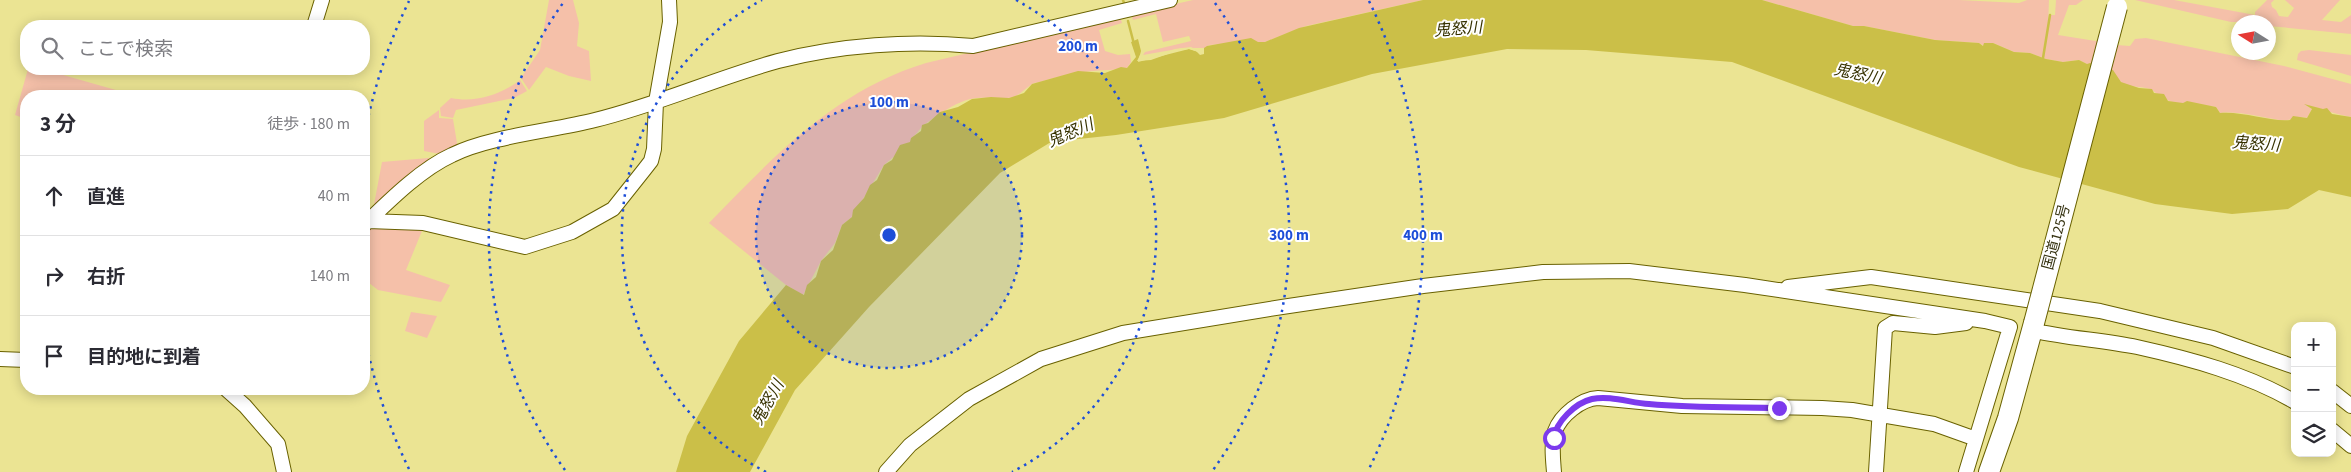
<!DOCTYPE html>
<html lang="ja">
<head>
<meta charset="utf-8">
<style>
  :root { --surface:#fff; --page:#f2f2f3; --text:#2b2b33; --muted:#7c7c81; --line:#e1e1e2 }
  body { margin:0; font-family:"Source Sans 3","Noto Sans JP",sans-serif; background:var(--page); color:var(--text) }
  .controls { position:absolute; right:15px; bottom:15px; display:grid; overflow:hidden; border-radius:10px; box-shadow:0 2px 12px #0003 }
  .controls button { width:45px; height:45px; display:grid; place-items:center; padding:0; border:0; border-bottom:1px solid var(--line); background:var(--surface); color:var(--text); font:25px sans-serif }
  .compass { position:absolute; left:2231px; top:15px; width:45px; height:45px; border-radius:50%; background:var(--surface); box-shadow:0 2px 12px #0003; rotate:281deg }
  .stop { position:absolute; width:15px; height:15px; margin:-11px; border:4px solid #7c3aed; border-radius:50%; background:#fff }
  .stop.end { background:#7c3aed; border-color:#fff; box-shadow:0 1px 5px #0008 }
  .list { margin:0; padding:0; list-style:none }
  h2 { display:flex; justify-content:space-between; align-items:center; height:65px; margin:0; padding:0 20px; font-size:21px }
  h2 small { font-size:16px; font-weight:400; color:var(--muted) }
  .list li { display:grid; grid-template-columns:32px 1fr auto; gap:15px; align-items:center; box-sizing:border-box; height:80px; padding:0 20px; border-top:1px solid var(--line) }
  .list b { display:block; font-size:19px; white-space:nowrap }
  .list em { font-size:16px; font-style:normal; color:var(--muted) }
  .icon { flex:none; width:28px; height:28px; fill:none; stroke:currentColor; stroke-width:2; stroke-linecap:round; stroke-linejoin:round }
  .map { position:relative; flex:none; width:2351px; height:472px; overflow:hidden }
  .search { position:absolute; background:var(--surface); box-shadow:0 2px 12px #0003; left:20px; top:20px; width:350px; height:55px; display:flex; align-items:center; gap:12px; box-sizing:border-box; padding:0 18px; border-radius:20px; color:var(--muted); font-size:19px }
  .panel { position:absolute; background:var(--surface); box-shadow:0 2px 12px #0003; left:20px; top:90px; width:350px; height:305px; border-radius:20px }
  .map>svg:first-child { display:block }
</style>
</head>
<body>
<div class="map">
<svg width="2351" height="472" viewBox="0 0 2351 472">
  <rect width="100%" height="100%" fill="#ebe493"/>
  <!-- green -->
  <path fill="#f5c0a9" d="M549,0H573L579,23L577,46L589,51L591,81L569,76L546,67L529,90L521,78L540,50Z
    M1193,0H1423L1306,26L1265,42L1209,45L1206,48H1183L1143,55L1145,52L1191,41L1189,36L1163,42L1156,14L1133,20L1131,14Z
    M1762,0H1959L2019,3L2027,0H2049L2048,27L2050,15H2055L2056,0H2083L2076,5H2069L2058,35L2102,42L2097,64H2087L2079,60L2063,62L2046,59L2030,53L2014,52L1993,43L1984,46L1979,43L1935,40L1864,26H1853Z
    M2135,0H2174L2255,15V12L2267,0H2274L2271,3L2272,7L2276,10L2279,16L2288,17L2294,8L2285,0H2340L2322,20L2341,22L2351,15V34L2269,26L2268,22H2231Z
    M1120,17L1122,23L1099,30L1105,51L1118,55L1130,54L1131,62L1127,68C1121,68 1115,70 1108,70C1084,71 1065,74 1040,82C1038,83 1035,82 1032,84C1024,89 1018,98 1007,98C983,99 975,94 951,107C942,112 933,118 924,125C919,129 917,135 911,138V142L884,165L852,217L842,225L835,243L821,261L803,295L786,285L709,223C773,157 836,90 926,63Z
    M2146,38L2284,66L2351,84V117C2335,114 2322,109 2306,105L2312,109L2307,118C2296,116 2289,122 2279,120C2260,117 2240,111 2220,113L2216,107L2187,102C2174,107 2161,97 2152,90C2146,86 2130,88 2122,83C2117,79 2116,72 2109,69L2116,45L2130,46L2135,39Z
    M2309,50L2351,55V76L2297,60L2298,54L2301,51Z
    M28,69H42L137,96H26V119L15,115Z
    M520,80L527,91L514,98L456,110L453,118L441,116L440,108L451,98C475,103 501,95 520,80Z
    M439,110V118L453,119L458,149L445,155L424,151V121Z
    M428,158L439,159L372,215L382,162Z
    M370,224L424,226L406,270L450,285L441,302L378,290L364,279V230Z
    M411,312L437,316L427,338L405,331Z"/>
  <!-- water -->
  <path fill="#cbbf48" d="M1423,0H1762L1853,26H1864L1935,40L1979,43L1983,46L1984,43H1993L2014,52L2030,53L2046,59L2063,62L2079,60L2087,64L2090,63L2113,70L2121,82L2139,88L2152,89L2154,93L2164,94L2168,101L2183,103L2187,101L2216,107L2220,113C2243,111 2270,122 2290,120L2293,116L2307,118L2312,109L2304,104L2323,109L2327,108L2332,114L2351,117V197L2319,190L2288,209L2232,214L2155,204L2019,167L1732,62L1586,50L1507,49L1372,74L1224,118L1116,135L1051,142L1000,173L869,307L795,390L750,472H676L687,436L739,341L786,285L804,295L807,285L816,277L821,261L833,250L842,225L852,217L853,210L864,198L870,185L877,180L884,165L892,160L900,145L910,142L911,138L921,131L922,125L928,123L940,112L958,107L972,99L991,97L1009,98L1024,93L1032,84L1078,71L1105,73L1121,67L1127,68L1136,57L1131,42L1138,39L1141,51L1138,62L1189,49L1204,54V48L1207,46L1251,38L1258,42H1265L1299,28Z"/>
  <!-- pier -->
  <path fill="#ebe493" d="M1191,47L1201,52V48H1204V54L1200,55L1196,51L1189,49L1176,51L1151,60L1137,61L1140,55H1143L1141,58H1151L1175,49Z"/>
  <g fill="none" stroke-linecap="round" stroke-linejoin="round">
    <!-- stream -->
    <path stroke="#cbbf48" stroke-width="2.5" d="M1123,0L1124,3
      M1128,21L1134,44
      M2043,58L2050,15"/>
    <!-- minor casing -->
    <g stroke="#696101" stroke-width="16">
      <path id="minor" d="M314,26L322,0
        M368,221L423,223L525,247L572,232L613,209L644,170L651,161L654,149L656,102L670,22L669,0
        M364,225C389,201 421,169 452,155C491,136 552,131 595,120C657,105 716,78 778,61C840,45 910,40 973,46L1170,0
        M1788,287L1871,277L2100,311L2213,338L2295,367
        M2031,330C2066,338 2102,340 2137,347C2191,359 2247,374 2295,402
        M0,359L26,360
        M226,389L245,406L278,444L284,472
        M2332,391L2351,406
        M2332,430L2351,446
        M886,472L910,445L969,399L1041,359L1123,333L1282,307L1423,286L1543,272L1629,271L1745,285L1985,321L2010,327L1966,472
        M1554,472C1553,460 1551,443 1555,431C1561,415 1581,399 1598,398L1682,406L1822,408L1852,410L1934,424L1976,439
        M1876,472L1885,328L1893,323L1935,327L1966,323"/>
    </g>
    <!-- highway casing -->
    <g stroke="#696101" stroke-width="22">
      <path id="highway" d="M1989,472L2008,418L2034,323"/>
    </g>
    <!-- minor -->
    <use href="#minor" stroke="#fff" stroke-width="14"/>
    <!-- highway -->
    <use href="#highway" stroke="#fff" stroke-width="20"/>
    <!-- highway-bridge casing -->
    <g stroke="#696101" stroke-width="22" stroke-linecap="butt">
      <path id="highway-bridge" d="M2034,323L2117,7"/>
    </g>
    <!-- highway-bridge -->
    <use href="#highway-bridge" stroke="#fff" stroke-width="20"/>
  </g>
  <g fill="none" stroke-linecap="round" stroke-linejoin="round">
    <!-- route -->
    <path stroke="#7c3aed" stroke-width="6" d="M1554,438C1556,422 1575,403 1592,399C1610,395 1631,403 1649,404C1692,408 1736,407 1779,408"/>
  </g>
  <!-- distance rings -->
  <circle cx="889" cy="235" r="133" fill="#1d4ed8" fill-opacity=".12"/>
  <g fill="none" stroke="#1d4ed8" stroke-width="2.5" stroke-dasharray="2.5 5">
    <circle cx="889" cy="235" r="133"/>
    <path d="M766 472A267 267 0 0 1 762 0M1016 0A267 267 0 0 1 1012 472"/>
    <path d="M565 470A400 400 0 0 1 563 3M1215 3A400 400 0 0 1 1213 470"/>
    <path d="M409 469A534 534 0 0 1 364 332M364 138A534 534 0 0 1 409 1M1369 1A534 534 0 0 1 1369 469"/>
  </g>
  <g text-anchor="middle" stroke-width="4" stroke-linejoin="round" paint-order="stroke">
    <!-- street labels -->
    <g font-size="15" fill="#373413" stroke="#fff">
      <text transform="translate(2056 237) rotate(-75)" y="5">国道125号</text>
    </g>
    <!-- water labels -->
    <g font-size="16" font-style="italic" fill="#373200" stroke="#fff">
      <text transform="translate(1458 28) rotate(-4)" y="6">鬼怒川</text>
      <text transform="translate(1858 73) rotate(12)" y="6">鬼怒川</text>
      <text transform="translate(1070 132) rotate(-23)" y="6">鬼怒川</text>
      <text transform="translate(2256 143) rotate(4)" y="6">鬼怒川</text>
      <text transform="translate(767 402) rotate(-61)" y="6">鬼怒川</text>
    </g>
  </g>
  <circle cx="889" cy="235" r="8" fill="#1d4ed8" stroke="#fff" stroke-width="2.5"/>
  <g font-size="15" text-anchor="middle" font-weight="bold" fill="#1d4ed8" stroke="#fff" stroke-width="4" stroke-linejoin="round" paint-order="stroke">
    <text x="1078" y="51">200 m</text>
    <text x="889" y="107">100 m</text>
    <text x="1289" y="240">300 m</text>
    <text x="1423" y="240">400 m</text>
  </g>
</svg>
<div class="controls">
<button>+</button>
<button>−</button>
<button><svg class="icon" aria-label="layers" viewBox="0 0 24 24"><path d="M12 4l9 5-9 5-9-5zM3 14l9 5 9-5"/></svg></button>
</div>
<svg class="compass" viewBox="-18 -18 36 36"><path d="M0-13l5 13h-10z" fill="#e53935"/><path d="M0 13l5-13h-10z" fill="#7c7c81"/></svg>
<div class="stop" style="left:1554px;top:438px"></div>
<div class="stop end" style="left:1779px;top:408px"></div>
<div class="search"><svg class="icon" aria-label="search" viewBox="0 0 24 24"><circle cx="10" cy="10" r="6"/><path d="M15 15l6 6"/></svg>ここで検索</div>
<section class="panel">
<h2>3 分<small>徒歩 · 180 m</small></h2>
<ul class="list">
<li><svg class="icon" aria-label="ahead" viewBox="0 0 24 24"><path d="M12 20V5M6 11l6-6 6 6"/></svg><div><b>直進</b></div><em>40 m</em></li>
<li><svg class="icon" aria-label="right" viewBox="0 0 24 24"><path d="M7 20v-9h11M14 6l5 5-5 5"/></svg><div><b>右折</b></div><em>140 m</em></li>
<li><svg class="icon" aria-label="arrive" viewBox="0 0 24 24"><path d="M6 21V4h12l-3 4 3 4H6"/></svg><div><b>目的地に到着</b></div></li>
</ul>
</section>
</div>
</body>
</html>
